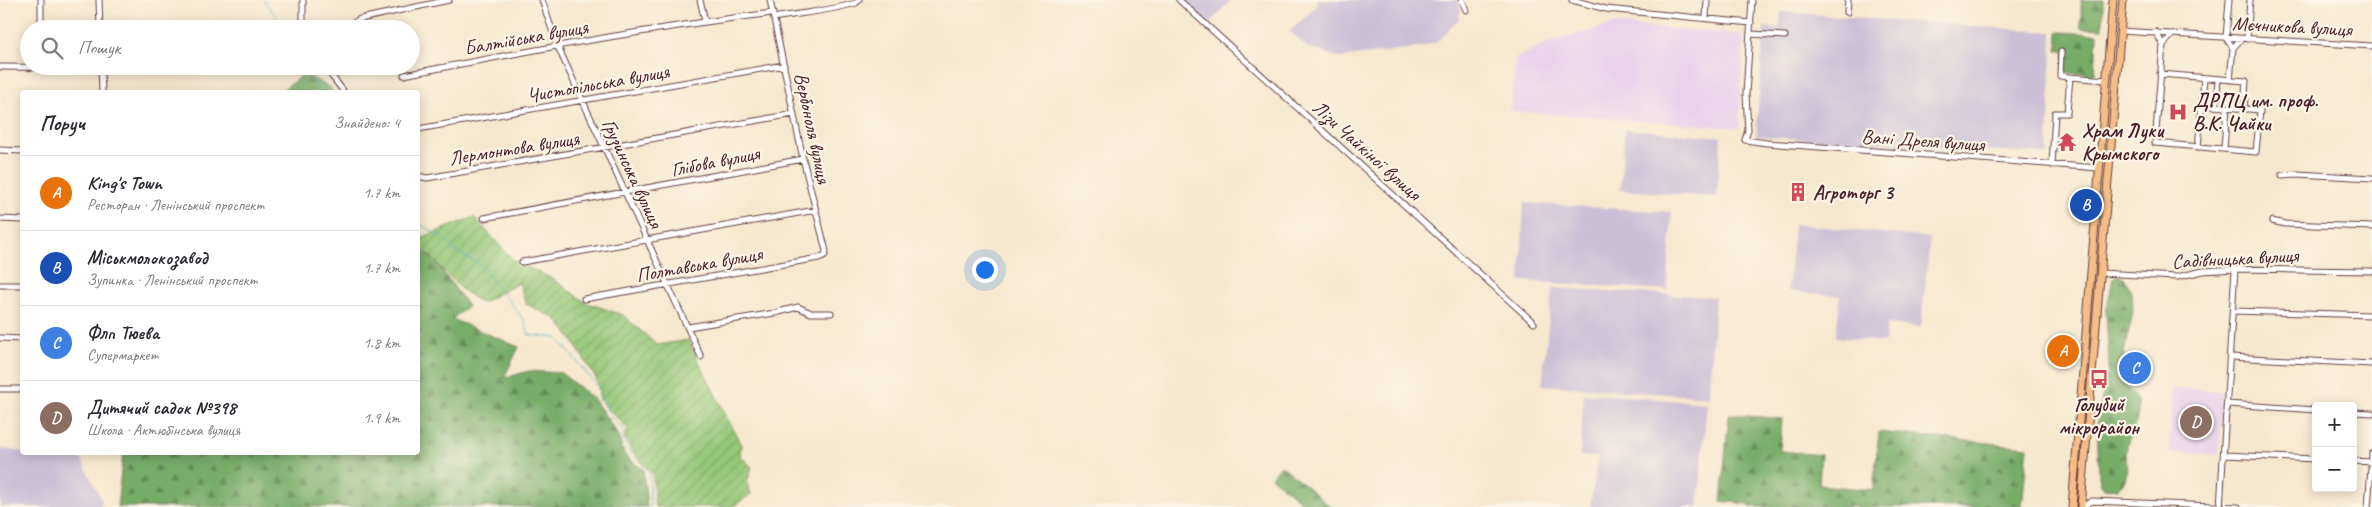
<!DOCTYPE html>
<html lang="uk">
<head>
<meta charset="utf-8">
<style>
  :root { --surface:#fff; --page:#f2f2f3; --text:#2b2b33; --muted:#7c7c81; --line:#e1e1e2; --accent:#ea580c }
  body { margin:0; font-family:Caveat,sans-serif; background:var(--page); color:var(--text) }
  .controls { position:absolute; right:15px; bottom:15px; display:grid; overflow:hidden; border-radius:5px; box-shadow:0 2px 12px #0003 }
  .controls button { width:45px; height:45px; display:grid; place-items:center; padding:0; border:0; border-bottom:1px solid var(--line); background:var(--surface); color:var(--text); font:25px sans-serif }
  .you { position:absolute; left:984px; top:269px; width:18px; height:18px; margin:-12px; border:4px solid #fff; border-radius:50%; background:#1a73e8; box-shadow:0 0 0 8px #1a73e833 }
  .badge { display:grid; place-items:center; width:32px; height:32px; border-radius:50%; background:var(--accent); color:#fff; font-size:16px; font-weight:700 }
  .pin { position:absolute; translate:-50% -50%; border:2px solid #fff; box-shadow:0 1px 5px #0006 }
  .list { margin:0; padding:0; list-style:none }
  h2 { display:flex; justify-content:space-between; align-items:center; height:65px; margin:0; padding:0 20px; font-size:21px }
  h2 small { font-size:16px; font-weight:400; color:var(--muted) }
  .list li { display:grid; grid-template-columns:32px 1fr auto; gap:15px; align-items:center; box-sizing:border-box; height:75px; padding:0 20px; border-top:1px solid var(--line) }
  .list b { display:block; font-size:19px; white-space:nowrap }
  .list p { margin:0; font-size:16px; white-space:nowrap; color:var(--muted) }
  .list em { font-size:16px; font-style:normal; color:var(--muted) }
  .icon { flex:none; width:28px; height:28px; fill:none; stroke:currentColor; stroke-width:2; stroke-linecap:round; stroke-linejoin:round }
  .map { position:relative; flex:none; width:2372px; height:507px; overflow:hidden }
  .search { position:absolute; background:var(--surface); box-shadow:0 2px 12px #0003; left:20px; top:20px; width:400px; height:55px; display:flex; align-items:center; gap:12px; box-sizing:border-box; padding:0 18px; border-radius:28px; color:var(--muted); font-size:19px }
  .panel { position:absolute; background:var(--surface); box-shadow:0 2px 12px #0003; left:20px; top:90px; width:400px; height:365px; border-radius:5px }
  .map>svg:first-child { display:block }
</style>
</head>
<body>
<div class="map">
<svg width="2372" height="507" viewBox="0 0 2372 507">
  <defs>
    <pattern id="forest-firs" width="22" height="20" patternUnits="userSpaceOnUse" patternTransform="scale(1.25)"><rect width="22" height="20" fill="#77ac68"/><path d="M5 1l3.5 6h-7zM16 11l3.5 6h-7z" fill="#648b56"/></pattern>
    <pattern id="garden-furrows" width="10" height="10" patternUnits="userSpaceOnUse" patternTransform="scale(1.25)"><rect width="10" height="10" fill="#94c777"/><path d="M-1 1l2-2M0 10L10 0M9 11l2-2" fill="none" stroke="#81aa67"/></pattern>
  </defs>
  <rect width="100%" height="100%" fill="#fcf5e5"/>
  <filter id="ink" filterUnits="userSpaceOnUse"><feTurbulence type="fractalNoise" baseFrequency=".02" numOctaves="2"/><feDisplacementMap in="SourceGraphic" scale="10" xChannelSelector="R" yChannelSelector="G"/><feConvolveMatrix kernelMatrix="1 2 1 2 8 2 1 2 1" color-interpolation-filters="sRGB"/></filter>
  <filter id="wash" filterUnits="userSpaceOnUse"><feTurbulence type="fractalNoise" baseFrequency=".0096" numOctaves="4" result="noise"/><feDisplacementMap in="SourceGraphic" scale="20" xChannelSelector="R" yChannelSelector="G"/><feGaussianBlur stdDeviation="1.12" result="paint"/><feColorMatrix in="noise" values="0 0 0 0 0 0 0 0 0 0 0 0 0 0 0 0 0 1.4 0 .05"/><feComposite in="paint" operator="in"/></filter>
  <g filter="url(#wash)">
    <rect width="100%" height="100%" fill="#f6e8ce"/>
    <!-- built -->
    <path fill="#ebd1eb" d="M1615,24L1744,35L1739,128L1510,111L1516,58L1553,41Z
      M2172,388L2222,391L2219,455L2169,452Z"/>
    <!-- industrial -->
    <path fill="#cbbfd5" d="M1181,0H1231L1208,25Z
      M1316,0H1457L1461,10L1459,19L1437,42L1422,47L1341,58L1306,47L1290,31L1319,4Z
      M1781,12L2052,32L2048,154L1756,136L1764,27L1779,28Z
      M1625,129L1721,137L1717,197L1620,190Z
      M1524,203L1672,212L1667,290L1520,281Z
      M1794,224L1930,238L1921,327L1887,324L1885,342L1836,337L1840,296L1788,291Z
      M1552,288L1715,297L1709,397L1542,385Z
      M1584,393L1707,403L1698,507H1590L1598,457L1580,456Z
      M0,449L81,458L102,501L101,507H0Z"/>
    <!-- forest -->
    <path fill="url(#forest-firs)" stroke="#60664a" d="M2081,0H2103V29L2081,28Z
      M2058,32L2097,34L2095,74L2064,73L2065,52L2057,50Z
      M304,74L331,88L332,92H279Z
      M418,247L436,262L468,306L452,319L519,347L504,378L529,371L561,373L594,399L615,430L626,457L643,469L647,507H117L123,453L418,452Z
      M2117,276L2124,277C2144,311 2124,328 2124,361C2124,369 2123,377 2126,384C2129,393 2138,397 2138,407C2139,424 2130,431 2127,446C2125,456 2128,467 2126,477C2125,482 2121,485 2117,489L2104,488L2101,484L2099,476L2097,424L2109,364L2106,313L2113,278Z
      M1729,414L1782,419L1780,451L1821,455L1819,485L1873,490L1879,432L2028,447L2022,507H1750V504L1721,501Z
      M1281,465L1331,507H1308L1271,477Z"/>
    <!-- garden -->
    <path fill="url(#garden-furrows)" stroke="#6f7351" d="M474,217L514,261L553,279L585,302L623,315L657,345L688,340L741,445L740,456L752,467L747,482L751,494L733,507H655L653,474L634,454L624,437L628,429L600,401L597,380L569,335L555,318L526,304L519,283L481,303L461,289L418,243V239Z"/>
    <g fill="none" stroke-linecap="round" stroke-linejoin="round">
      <!-- stream -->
      <path stroke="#47b2c5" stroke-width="1" d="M264,0L285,29
        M309,66L318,92
        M418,223L442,237L458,253L480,264L524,320L529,335L557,338L600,389L609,416L626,431L621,436L631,454L650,473V507"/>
    </g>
  </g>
  <g filter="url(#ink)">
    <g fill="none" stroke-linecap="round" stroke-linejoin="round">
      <!-- minor casing -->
      <g stroke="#643d43" stroke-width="7">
        <path id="minor" d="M41,0V29
          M99,0L100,29
          M303,0V22L306,29
          M542,0L557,45L701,357
          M700,0L705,21
          M1179,0L1534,323
          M1462,0L1466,10
          M1572,0L1606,9L1751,23
          M1752,0L1746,94L1748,130L1745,140L1767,143L2099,168
          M2229,0L2226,38L2233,48L2241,39
          M1847,12L1848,0
          M774,18C802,13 829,11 856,3L859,0
          M1706,18L1707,0
          M343,29L360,19L449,0
          M2120,31L2372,46
          M2156,32L2163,45L2173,34
          M1751,34L1785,36
          M2247,39L2250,0
          M2163,45L2155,143L2256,152L2260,110L2202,105L2204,78
          M2061,52L2060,76L2070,77
          M101,66L102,92
          M324,66L344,92
          M0,67L101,68
          M2160,74L2246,81L2244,109
          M404,75C527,51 649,28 773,13
          M2230,80L2233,48
          M2216,106L2218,79
          M418,129L784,65
          M2198,147L2202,104
          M2224,149L2227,107
          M0,150L22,151
          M2052,165L2055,113H2067L2070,77L2106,80
          M2282,175L2297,174L2372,178
          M418,176L427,178L794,114
          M484,218L803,159
          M0,219L22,220
          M2272,221L2285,224L2372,227
          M522,262L816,210
          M2100,273L2177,277L2203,271L2235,269L2372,271
          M0,285H22
          M584,299L819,258L825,255L826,251L803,159L770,0
          M2233,311L2372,315
          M688,327L775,313L798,307L811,313H831
          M0,338L22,339
          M2230,357L2372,364
          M0,389H22
          M2227,404L2316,410
          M2353,412L2372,413
          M2224,455L2316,459
          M2353,461L2372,462
          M2082,507L2092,501L2238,507
          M2220,507L2235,269
          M2368,507L2372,454"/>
      </g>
      <!-- major casing -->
      <g stroke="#643d43" stroke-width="9">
        <path id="major" d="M2072,507L2113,0
          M2081,507L2123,0"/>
      </g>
      <!-- minor -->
      <use href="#minor" stroke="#fff" stroke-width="5"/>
      <!-- major -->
      <use href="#major" stroke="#f6be87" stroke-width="7"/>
    </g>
  </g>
  <!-- icons -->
  <defs>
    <g id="hospital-bare" transform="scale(1.5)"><path d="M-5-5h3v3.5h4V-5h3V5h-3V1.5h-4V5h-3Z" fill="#d1495b" stroke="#fcf5e5" stroke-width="2.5" paint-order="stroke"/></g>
    <g id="temple-bare" transform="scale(1.5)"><path d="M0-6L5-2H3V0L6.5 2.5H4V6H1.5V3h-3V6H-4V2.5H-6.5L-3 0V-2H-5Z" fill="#d1495b" stroke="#fcf5e5" stroke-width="2.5" paint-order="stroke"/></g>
    <g id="building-bare" transform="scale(1.5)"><path d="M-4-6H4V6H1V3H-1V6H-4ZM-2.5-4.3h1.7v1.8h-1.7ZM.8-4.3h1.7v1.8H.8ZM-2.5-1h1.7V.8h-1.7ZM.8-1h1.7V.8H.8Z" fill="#d1495b" stroke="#fcf5e5" stroke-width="2.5" paint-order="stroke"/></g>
    <g id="bus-bare" transform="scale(1.5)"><path d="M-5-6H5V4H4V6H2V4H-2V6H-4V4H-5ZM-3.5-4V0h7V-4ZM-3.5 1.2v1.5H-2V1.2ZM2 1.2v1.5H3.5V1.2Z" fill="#d1495b" stroke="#fcf5e5" stroke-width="2.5" paint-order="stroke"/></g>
  </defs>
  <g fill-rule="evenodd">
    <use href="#hospital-bare" x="2178" y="112"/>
    <use href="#temple-bare" x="2067" y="142"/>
    <use href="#building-bare" x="1798" y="192"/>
    <use href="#bus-bare" x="2099" y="379"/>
  </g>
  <g text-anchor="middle" stroke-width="4.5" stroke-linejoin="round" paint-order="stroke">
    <!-- street labels -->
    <g font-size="20" fill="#4a1f2b" stroke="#fcf5e5">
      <text transform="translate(2292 26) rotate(3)" y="7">Мєчникова вулиця</text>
      <text transform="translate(526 37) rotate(-10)" y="7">Балтійська вулиця</text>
      <text transform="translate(598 83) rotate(-10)" y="7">Чистопільська вулиця</text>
      <text transform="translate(813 128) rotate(78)" y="7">Вербоноля вулиця</text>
      <text transform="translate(1923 140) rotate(4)" y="7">Вані Дреля вулиця</text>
      <text transform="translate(514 148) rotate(-9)" y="7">Лермонтова вулиця</text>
      <text transform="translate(1367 150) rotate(42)" y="7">Лізи Чайкіної вулиця</text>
      <text transform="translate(715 161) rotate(-11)" y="7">Глібова вулиця</text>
      <text transform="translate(633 173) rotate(65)" y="7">Грузинська вулиця</text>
      <text transform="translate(2235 258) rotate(-3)" y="7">Садівницька вулиця</text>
      <text transform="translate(699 264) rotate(-10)" y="7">Полтавська вулиця</text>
    </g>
    <!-- poi labels -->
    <g font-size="20" font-weight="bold" fill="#4a1f2b" stroke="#fcf5e5" text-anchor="start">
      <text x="2193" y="107">ДРПЦ им. проф.<tspan x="2193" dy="23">В.К. Чайки</tspan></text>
      <text x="2082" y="137">Храм Луки<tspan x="2082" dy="23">Крымского</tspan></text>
      <text x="1813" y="199">Агроторг 3</text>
      <text x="2099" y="411" text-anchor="middle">Голубий<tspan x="2099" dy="23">мікрорайон</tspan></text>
    </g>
  </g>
</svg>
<div class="controls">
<button>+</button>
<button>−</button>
</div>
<div class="you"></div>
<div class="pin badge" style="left:2063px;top:351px;background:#e8710a">A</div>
<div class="pin badge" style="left:2086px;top:205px;background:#1a4fb4">B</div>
<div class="pin badge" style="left:2135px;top:368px;background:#3f7fe0">C</div>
<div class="pin badge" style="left:2196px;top:422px;background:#8d6e63">D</div>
<div class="search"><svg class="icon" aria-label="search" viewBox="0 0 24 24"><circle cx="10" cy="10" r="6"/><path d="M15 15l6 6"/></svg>Пошук</div>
<section class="panel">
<h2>Поруч<small>Знайдено: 4</small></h2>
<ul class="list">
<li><span class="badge" style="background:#e8710a">A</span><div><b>King's Town</b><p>Ресторан · Ленінський проспект</p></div><em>1.7 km</em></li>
<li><span class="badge" style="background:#1a4fb4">B</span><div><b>Міськмолокозавод</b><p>Зупинка · Ленінський проспект</p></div><em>1.7 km</em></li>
<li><span class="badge" style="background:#3f7fe0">C</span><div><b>Флп Тюева</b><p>Супермаркет</p></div><em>1.8 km</em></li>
<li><span class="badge" style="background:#8d6e63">D</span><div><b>Дитячий садок №398</b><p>Школа · Актюбінська вулиця</p></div><em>1.9 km</em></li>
</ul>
</section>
</div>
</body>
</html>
